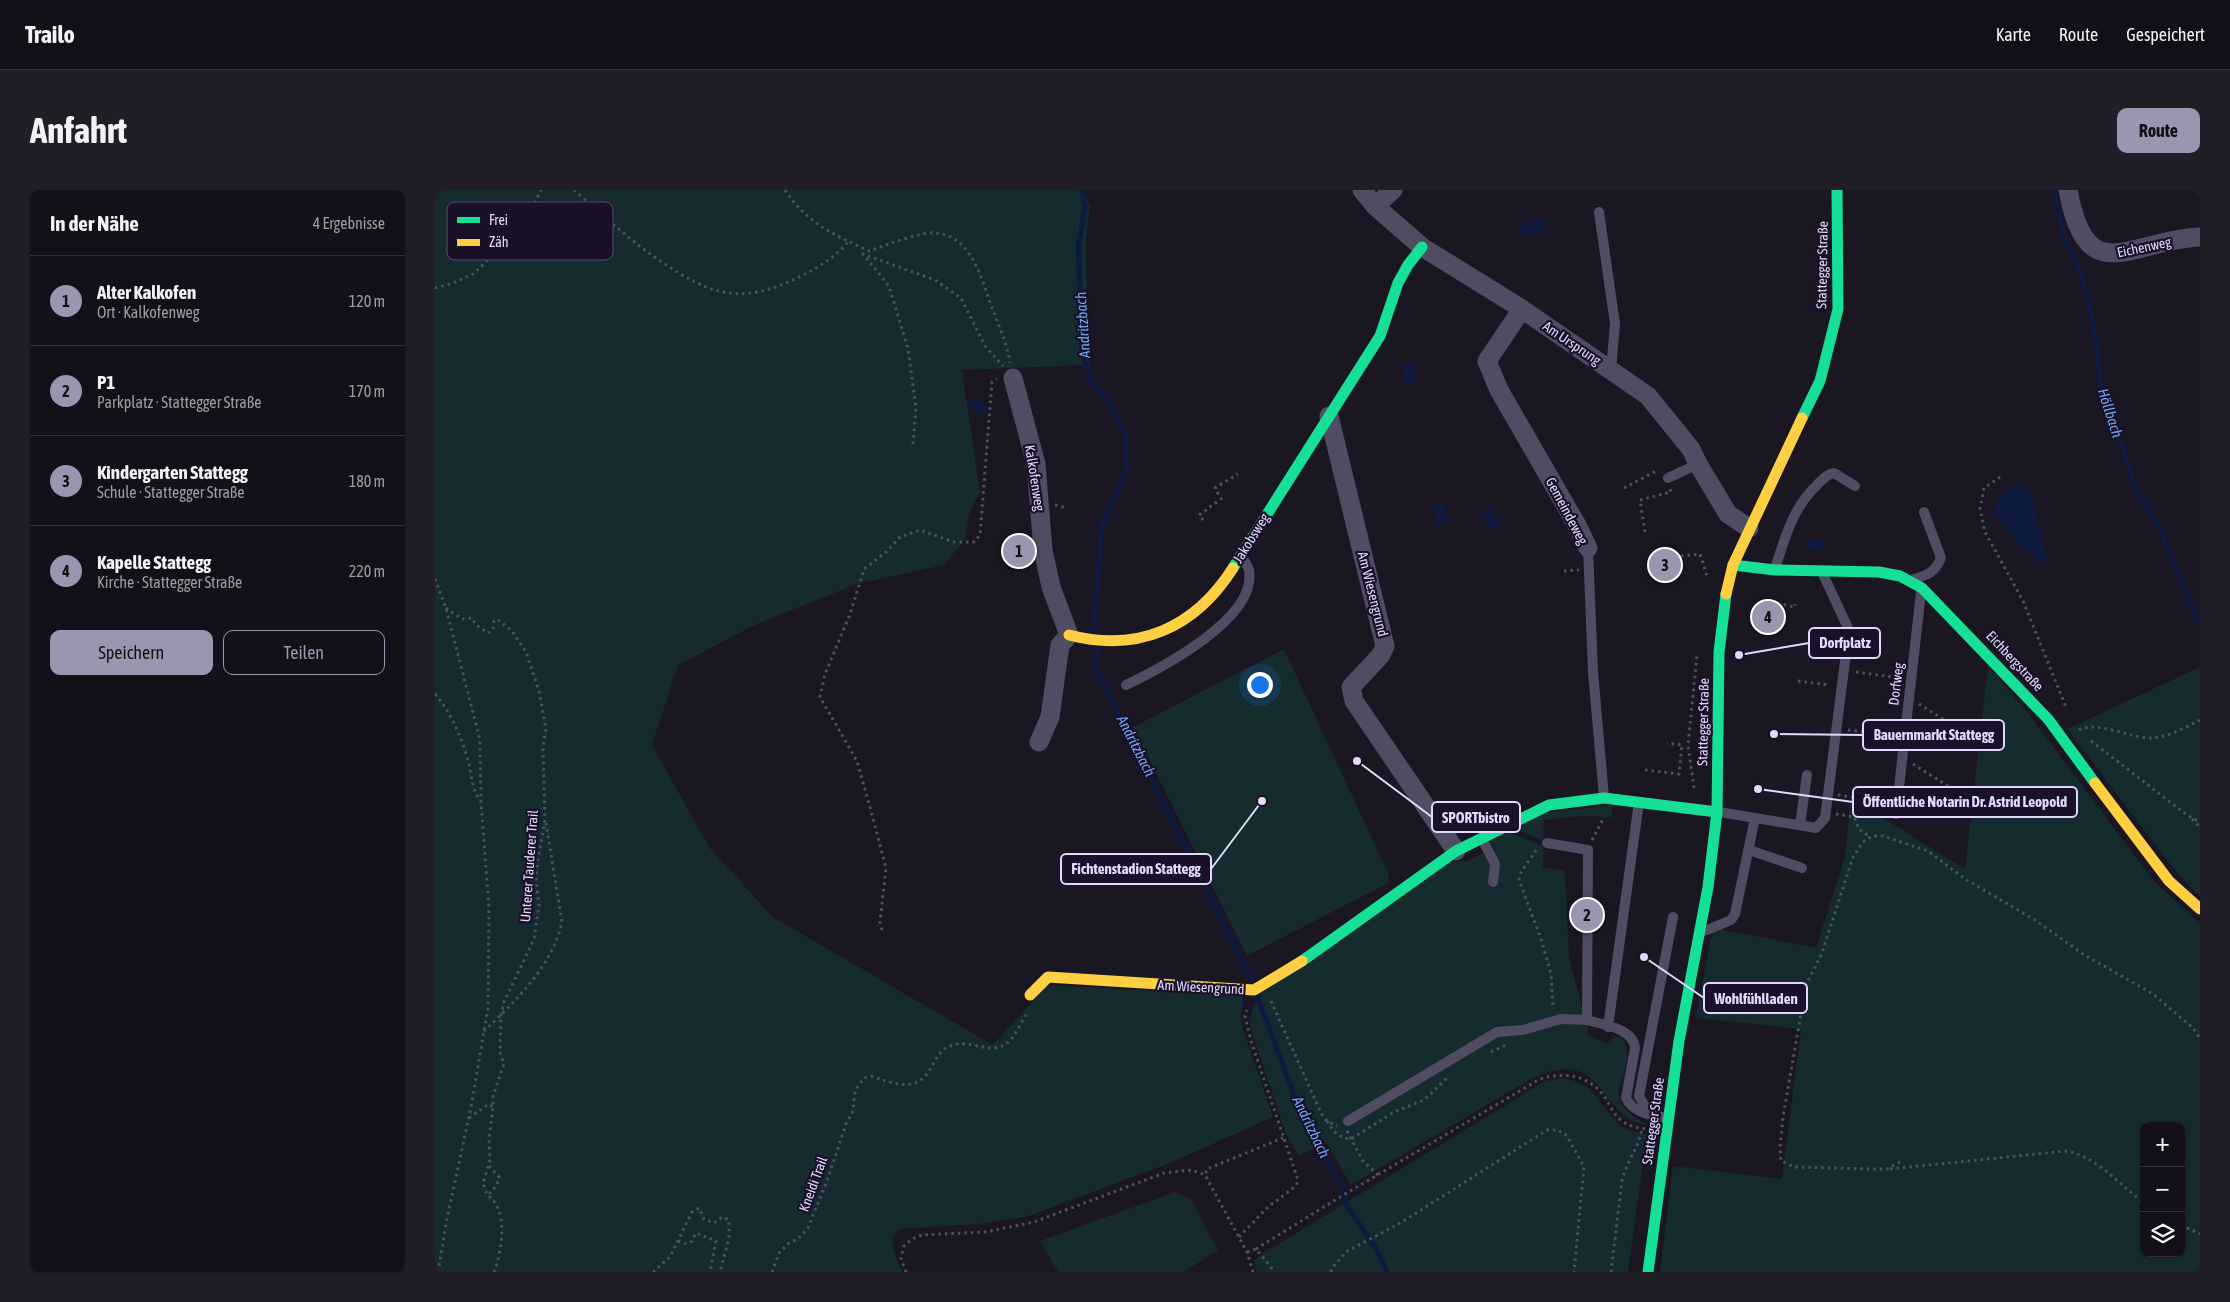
<!DOCTYPE html>
<html lang="de">
<head>
<meta charset="utf-8">
<style>
  :root { --surface:#14101a; --page:#211e27; --text:#f1f3f6; --muted:#9d9da2; --line:#333039; --accent:#9c95b0 }
  body { margin:0; font-family:"Asap Condensed",sans-serif; background:var(--page); color:var(--text) }
  .controls { position:absolute; right:15px; bottom:15px; display:grid; overflow:hidden; border-radius:10px; box-shadow:0 1px 4px #0004 }
  .controls button { width:45px; height:45px; display:grid; place-items:center; padding:0; border:0; border-bottom:1px solid var(--line); background:var(--surface); color:var(--text); font:25px sans-serif }
  .you { position:absolute; left:824px; top:494px; width:18px; height:18px; margin:-12px; border:4px solid #fff; border-radius:50%; background:#1a73e8; box-shadow:0 0 0 8px #1a73e833 }
  .badge { display:grid; place-items:center; width:32px; height:32px; border-radius:50%; background:var(--accent); color:#111; font-size:16px; font-weight:700 }
  .pin { position:absolute; translate:-50% -50%; border:2px solid #fff; box-shadow:0 1px 5px #0006 }
  .list { margin:0; padding:0; list-style:none }
  h2 { display:flex; justify-content:space-between; align-items:center; height:65px; margin:0; padding:0 20px; font-size:21px }
  h2 small { font-size:16px; font-weight:400; color:var(--muted) }
  .list li { display:grid; grid-template-columns:32px 1fr auto; gap:15px; align-items:center; box-sizing:border-box; height:90px; padding:0 20px; border-top:1px solid var(--line) }
  .list b { display:block; font-size:19px; white-space:nowrap }
  .list p { margin:0; font-size:16px; white-space:nowrap; color:var(--muted) }
  .list em { font-size:16px; font-style:normal; color:var(--muted) }
  .actions { display:flex; gap:10px; padding:15px 20px }
  .actions a { flex:1; padding:11px 0; border:1px solid var(--accent); border-radius:10px; text-align:center; font-size:18px; color:var(--accent) }
  .actions .main { background:var(--accent); color:#111 }
  .icon { flex:none; width:28px; height:28px; fill:none; stroke:currentColor; stroke-width:2; stroke-linecap:round; stroke-linejoin:round }
  .map { position:relative; flex:none; width:1765px; height:1082px; overflow:hidden; border-radius:10px }
  header { display:flex; align-items:center; gap:30px; box-sizing:border-box; height:70px; padding:0 25px; background:var(--surface); border-bottom:1px solid var(--line) }
  header strong { font-size:24px }
  nav { display:flex; gap:28px; margin-inline-start:auto; font-size:18px }
  .intro { display:flex; align-items:center; justify-content:space-between; box-sizing:border-box; height:120px; padding:0 30px }
  h1 { margin:0; font-size:35px }
  .button { padding:12px 22px; border-radius:10px; background:var(--accent); color:#111; font-size:18px; font-weight:700 }
  main { display:flex; gap:30px; padding:0 30px }
  aside { flex:1; background:var(--surface); border-radius:10px; box-shadow:0 1px 4px #0004 }
  .map>svg:first-child { display:block }
</style>
</head>
<body>
<header>
<strong>Trailo</strong>
<nav><a>Karte</a><a>Route</a><a>Gespeichert</a></nav>
</header>
<div class="intro"><h1>Anfahrt</h1><a class="button">Route</a></div>
<main>
<aside>
<h2>In der Nähe<small>4 Ergebnisse</small></h2>
<ul class="list">
<li><span class="badge">1</span><div><b>Alter Kalkofen</b><p>Ort · Kalkofenweg</p></div><em>120 m</em></li>
<li><span class="badge">2</span><div><b>P1</b><p>Parkplatz · Stattegger Straße</p></div><em>170 m</em></li>
<li><span class="badge">3</span><div><b>Kindergarten Stattegg</b><p>Schule · Stattegger Straße</p></div><em>180 m</em></li>
<li><span class="badge">4</span><div><b>Kapelle Stattegg</b><p>Kirche · Stattegger Straße</p></div><em>220 m</em></li>
</ul>
<div class="actions"><a class="main">Speichern</a><a>Teilen</a></div>
</aside>
<div class="map">
<svg width="1765" height="1082" viewBox="0 0 1765 1082">
  <rect width="100%" height="100%" fill="#1a1622"/>
  <!-- green -->
  <path fill="#152b2e" fill-rule="evenodd" d="M0,0H648L655,15L651,53L654,175L527,180L545,302L534,324L530,349L509,375L422,394L324,433L243,475L217,555L274,657L338,727L558,855L613,795L808,806L806,833L838,927L735,973L591,1027L543,1034L465,1039L457,1048L459,1062L467,1082H0Z
    M849,459L954,685L953,693L812,766L698,537Z
    M1553,476L1592,522L1719,691L1765,734V1082H1225L1238,976L1347,989L1366,839L1261,828L1275,752L1280,738L1381,758L1410,667L1416,608L1530,679ZM1709,936H1746V1063H1709Z
    M1765,477V707L1739,679L1632,539Z
    M1177,615V627L1144,626L1109,630L1108,650L1075,637L1107,623Z
    M1071,641L1108,656V677L1130,681L1134,769L1153,837L1152,845L1175,854L1179,846L1187,847C1208,882 1155,904 1210,933V935C1161,924 1170,855 1098,888L916,995L890,951L864,966L851,944L815,836L816,822L826,802L1013,672L1033,671L1058,658L1055,650Z
    M1128,888C1164,895 1160,912 1183,933C1191,941 1202,942 1212,945L1193,1082H822L819,1070L835,1059L1110,891Z
    M740,1002L756,1009L783,1060L749,1082H623L605,1051Z"/>
  <!-- water -->
  <path fill="#0f1a40" d="M1106,28L1109,40L1087,47L1084,35Z
    M977,173L982,193L972,196L967,175Z
    M542,205L553,219L546,225L534,212Z
    M1584,294L1594,298L1613,371L1606,373L1585,355L1559,323C1561,307 1570,301 1584,294Z
    M1009,312L1012,333L1002,335L998,314Z
    M1056,317L1065,336L1056,340L1047,321Z
    M1371,350L1389,351L1388,360L1370,359Z"/>
  <g fill="none" stroke-linecap="round" stroke-linejoin="round">
    <!-- stream -->
    <path stroke="#0f1a40" stroke-width="5" d="M647,0L650,18L643,55L648,165L656,192L676,214L691,245V280L667,336L658,443
      M1619,0L1629,47L1643,75L1653,110L1661,148L1666,201L1688,258L1699,294L1724,338L1765,435
      M663,459L660,476L818,792
      M822,805L868,929L910,1001V1013L940,1057L952,1082"/>
    <!-- path -->
    <path stroke="#4a5363" stroke-width="3" stroke-dasharray="2.5 4" stroke-linecap="butt" d="M139,0C168,25 195,51 227,72C274,104 303,115 358,90C379,80 399,69 414,51
      M350,0C371,33 400,45 434,61C450,56 485,41 501,43C537,46 547,90 557,118C564,136 572,153 575,173
      M0,98L18,93L38,84L50,73L69,49L80,43L90,34L106,0
      M478,254L481,218L473,159L454,96L428,64L500,90L526,108L550,156L568,176
      M1565,287L1549,298L1545,319L1550,342L1588,411L1631,517
      M1189,298L1223,280
      M620,315L631,318
      M768,330L764,325L786,309L780,298L803,284
      M1210,342L1205,310L1236,302L1235,299
      M1246,366L1265,364L1273,389
      M1129,381L1144,380
      M0,389L11,418L45,550L46,612L54,718L53,818L36,917L12,1029L3,1082
      M1328,411L1327,416H1323L1322,437L1345,439L1347,414
      M1336,412L1360,417V414
      M11,418L27,429L37,428L41,435L53,443L58,440L59,431L62,429L77,441L91,462L104,501L111,539L108,556L110,630L103,670L101,690L104,716L99,749L69,812L66,825L65,862L69,874L58,906V917L54,948L55,970L48,993L52,1005C74,1018 67,1062 59,1082
      M1421,482L1465,488
      M1363,491L1394,495
      M0,504C16,522 28,551 34,574C37,588 37,599 45,611
      M1484,514L1528,542
      M1413,540L1458,545
      M1644,540C1663,530 1696,549 1717,548C1735,547 1750,537 1765,530
      M1656,551L1752,625L1765,632
      M1478,574L1513,596
      M1210,580L1244,584L1247,555L1232,553
      M1259,598L1253,555L1262,465
      M1403,605L1451,612
      M1401,624L1419,627L1424,639L1435,647
      M1757,629L1765,637
      M1157,650L1168,629
      M1101,660C1096,670 1085,679 1084,690L1106,749L1116,784L1118,819
      M447,740L445,732L451,678L436,621L422,571L385,507L390,484L415,424L429,379L451,362L465,347L485,340L519,352H539L545,345L557,192L562,189
      M836,811L886,923L892,931L902,936
      M49,841C80,812 118,775 127,732L111,633
      M1056,862L1071,855
      M34,928L54,914L58,917
      M892,931C898,941 903,948 916,949L959,922L989,910L1012,888
      M912,941L928,971L944,986
      M1465,972L1452,979H1434L1360,977L1346,971L1345,957L1348,927L1371,795L1387,763L1418,667L1428,652L1437,646H1448L1493,661L1530,689L1600,730L1648,764L1718,804L1758,838L1765,848
      M54,976L64,987L62,995L55,1003L56,1007
      M1455,979L1631,961C1663,967 1683,994 1709,1013
      M1746,1035L1765,1044
      M804,1047L833,1017L861,996L863,990L816,851L810,826L812,820
      M243,1051L252,1054L257,1051L261,1043L281,1051L275,1082
      M821,1059L900,1010L1105,889C1130,882 1152,884 1169,906C1175,914 1178,925 1187,931C1195,937 1204,938 1213,939
      M812,1062L821,1059L840,1082
      M218,1082L235,1067L257,1022L264,1018L269,1029L279,1033L287,1027L294,1030V1048L285,1082
      M337,1082L344,1063L354,1053L363,1049L373,1038L392,991L411,934L418,921L420,901L429,888L436,886C462,895 484,904 498,874C502,867 506,860 513,857C534,846 554,867 572,853C581,846 585,833 592,824
      M471,1082L466,1068L469,1056L477,1049L487,1045L550,1042L599,1032L729,983L757,980L770,985
      M818,1082L812,1062L770,985L772,979L848,948
      M896,1082L897,1078L911,1062L967,1032L1112,940H1123L1132,946L1149,977L1139,1082
      M1176,1082L1187,991C1191,972 1204,958 1207,938"/>
    <!-- lane -->
    <path stroke="#504c62" stroke-width="10" d="M1164,22L1180,134L1176,180
      M1233,288L1263,274
      M1153,358L1158,482L1169,607
      M1340,379C1350,347 1358,317 1383,294C1388,289 1392,284 1399,283L1420,296
      M1479,389C1493,385 1500,382 1506,368L1489,322
      M691,495C726,478 823,428 814,380C813,376 809,371 807,366
      M1284,622L1381,638L1390,628L1414,440L1387,382
      M1461,624L1486,402
      M1365,635L1372,585
      M1047,649L1060,674L1058,692
      M1112,653L1153,660L1152,830C1169,835 1198,838 1200,858L1191,908C1198,923 1216,925 1232,928
      M1314,660L1367,678
      M1267,742L1296,730L1300,724L1320,628
      M1173,837L1204,612
      M1215,925L1204,906L1238,727
      M913,931L1062,842L1088,840L1126,829L1152,830"/>
    <!-- street -->
    <path stroke="#504c62" stroke-width="19" d="M927,0L940,16L987,57L1087,119L1213,206L1256,259L1263,274L1293,324L1314,338
      M1633,0C1652,102 1694,50 1765,47
      M940,16L958,0
      M1087,119L1052,171L1064,200L1143,337L1153,358
      M578,188L601,274L608,360L616,397L634,445L625,455L615,527L604,552
      M894,226L950,456L946,465L916,497L919,511L1021,661"/>
    <!-- fast -->
    <path stroke="#16e098" stroke-width="11" d="M1367,228L1385,191L1403,119L1402,0
      M1298,375L1340,380L1444,382L1465,386L1487,398L1613,529L1660,593
      M798,378L945,146L963,93L973,75L987,57
      M867,771L1021,661L1114,615L1169,608L1282,622
      M1213,1082L1244,851L1273,697L1282,622L1284,462L1291,404"/>
    <!-- slow -->
    <path stroke="#ffcf43" stroke-width="11" d="M1291,404L1298,375L1367,228
      M634,445C703,463 760,438 798,378
      M1660,593L1734,691L1765,719
      M595,805L613,787L819,800L867,771"/>
  </g>
  <g text-anchor="middle" stroke-width="4.5" stroke-linejoin="round" paint-order="stroke">
    <!-- street labels -->
    <g font-size="14" fill="#e2d9fd" stroke="#181127">
      <text transform="translate(1709 57) rotate(-12)" y="5">Eichenweg</text>
      <text transform="translate(1387 75) rotate(-89)" y="5">Stattegger Straße</text>
      <text transform="translate(1137 153) rotate(34)" y="5">Am Ursprung</text>
      <text transform="translate(600 288) rotate(81)" y="5">Kalkofenweg</text>
      <text transform="translate(1132 321) rotate(62)" y="5">Gemeindeweg</text>
      <text transform="translate(816 348) rotate(-58)" y="5">Jakobsweg</text>
      <text transform="translate(938 404) rotate(76)" y="5">Am Wiesengrund</text>
      <text transform="translate(1580 471) rotate(47)" y="5">Eichbergstraße</text>
      <text transform="translate(1461 494) rotate(-83)" y="5">Dorfweg</text>
      <text transform="translate(1268 532) rotate(-89)" y="5">Stattegger Straße</text>
      <text transform="translate(94 676) rotate(-86)" y="5">Unterer Tauderer Trail</text>
      <text transform="translate(766 797) rotate(3)" y="5">Am Wiesengrund</text>
      <text transform="translate(1218 931) rotate(-82)" y="5">Stattegger Straße</text>
      <text transform="translate(378 994) rotate(-70)" y="5">Kneidi Trail</text>
    </g>
    <!-- water labels -->
    <g font-size="15" font-style="italic" fill="#6da5f6" stroke="#181127">
      <text transform="translate(648 135) rotate(-94)" y="5">Andritzbach</text>
      <text transform="translate(1675 223) rotate(72)" y="5">Höllbach</text>
      <text transform="translate(701 556) rotate(63)" y="5">Andritzbach</text>
      <text transform="translate(876 937) rotate(64)" y="5">Andritzbach</text>
    </g>
  </g>
  <!-- legend -->
  <rect x="12" y="12" width="166" height="58" rx="8" fill="#181127" stroke="#554d67" stroke-width="1"/>
  <rect x="22" y="27" width="23" height="6" fill="#16e098"/>
  <rect x="22" y="49" width="23" height="7" fill="#ffcf43"/>
  <g font-size="14" fill="#e2d9fd">
    <text x="54" y="35">Frei</text>
    <text x="54" y="57">Zäh</text>
  </g>
  <!-- callouts -->
  <path fill="none" stroke="#e2d9fd" stroke-width="2" d="M1304 465L1374 453M1339 544L1428 545M1323 599L1418 612M922 571L997 627M827 611L776 679M1209 767L1269 808"/>
  <g fill="#e2d9fd" stroke="#181127" stroke-width="2">
    <circle cx="1304" cy="465" r="5"/>
    <circle cx="1339" cy="544" r="5"/>
    <circle cx="1323" cy="599" r="5"/>
    <circle cx="922" cy="571" r="5"/>
    <circle cx="827" cy="611" r="5"/>
    <circle cx="1209" cy="767" r="5"/>
  </g>
  <g fill="#181127" stroke="#e2d9fd" stroke-width="2">
    <rect x="1374" y="438" width="71" height="30" rx="5"/>
    <rect x="1428" y="530" width="141" height="30" rx="5"/>
    <rect x="1418" y="597" width="224" height="30" rx="5"/>
    <rect x="997" y="612" width="88" height="30" rx="5"/>
    <rect x="626" y="664" width="150" height="30" rx="5"/>
    <rect x="1269" y="793" width="103" height="30" rx="5"/>
  </g>
  <g font-size="15" text-anchor="middle" font-weight="bold" fill="#e2d9fd">
    <text x="1410" y="458">Dorfplatz</text>
    <text x="1499" y="550">Bauernmarkt Stattegg</text>
    <text x="1530" y="617">Öffentliche Notarin Dr. Astrid Leopold</text>
    <text x="1041" y="633">SPORTbistro</text>
    <text x="701" y="684">Fichtenstadion Stattegg</text>
    <text x="1321" y="814">Wohlfühlladen</text>
  </g>
</svg>
<div class="controls">
<button>+</button>
<button>−</button>
<button><svg class="icon" aria-label="layers" viewBox="0 0 24 24"><path d="M12 4l9 5-9 5-9-5zM3 14l9 5 9-5"/></svg></button>
</div>
<div class="you"></div>
<div class="pin badge" style="left:584px;top:361px">1</div>
<div class="pin badge" style="left:1152px;top:725px">2</div>
<div class="pin badge" style="left:1230px;top:375px">3</div>
<div class="pin badge" style="left:1333px;top:427px">4</div>
</div>
</main>
</body>
</html>
